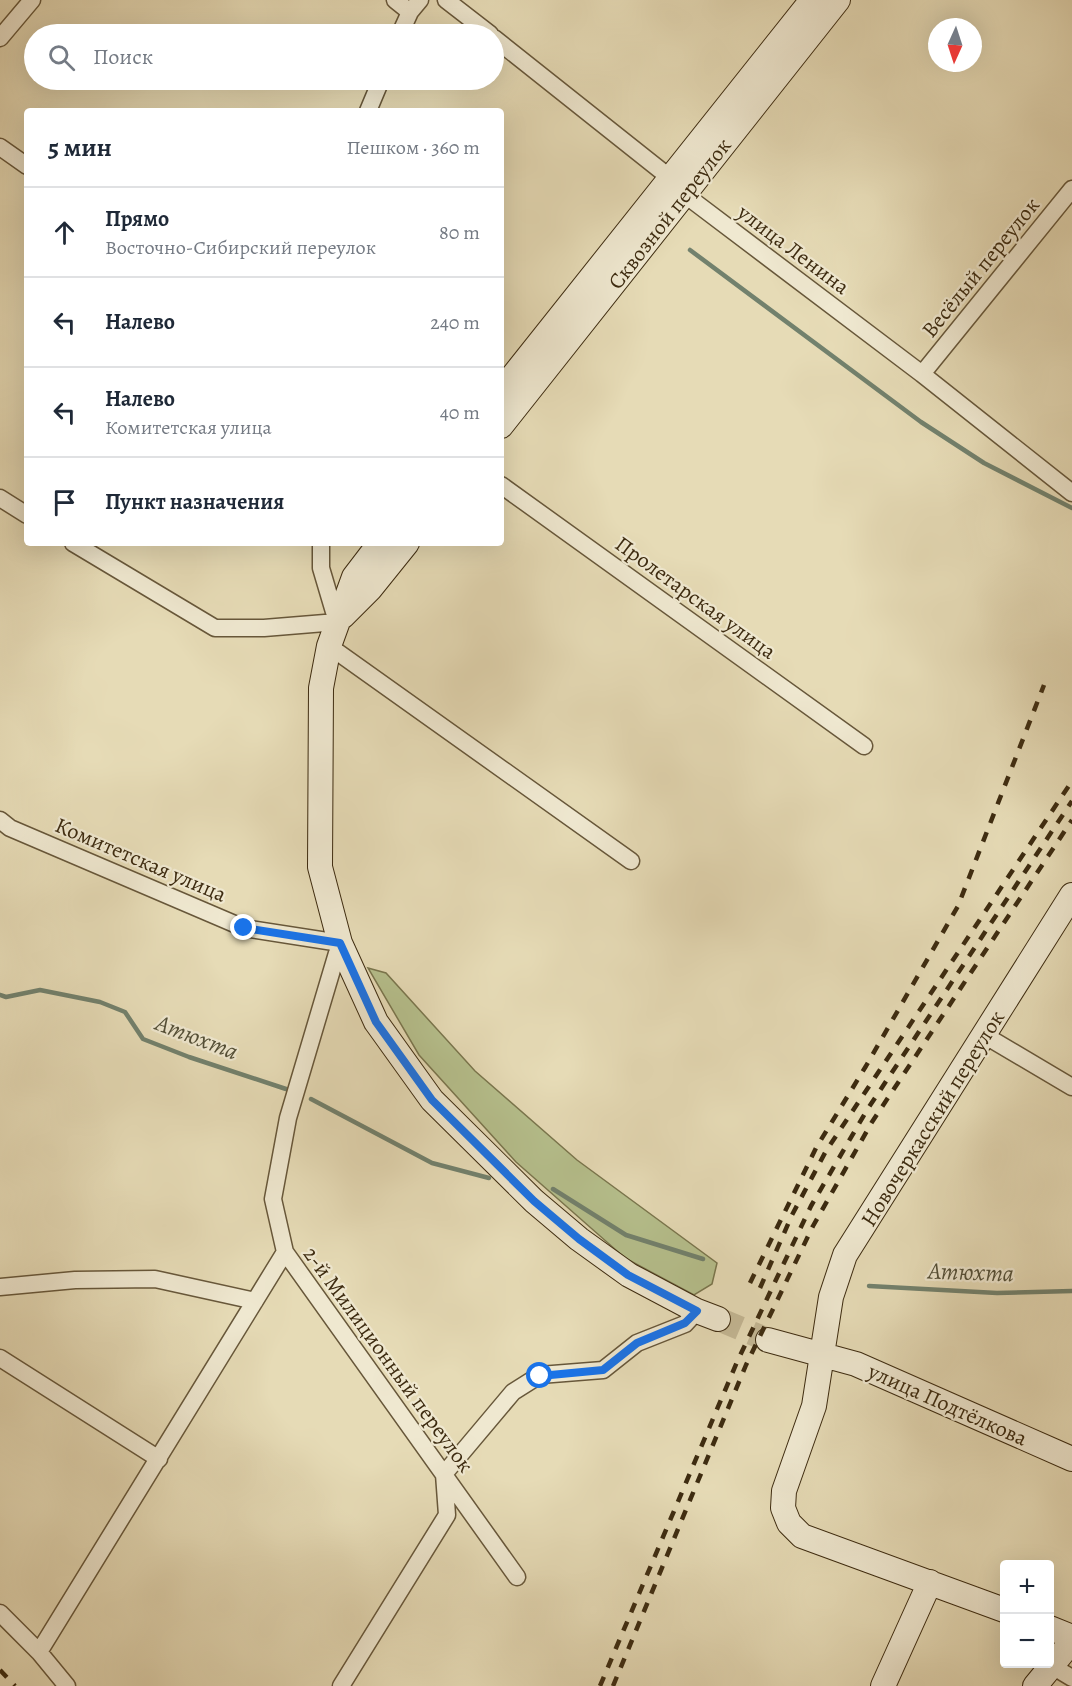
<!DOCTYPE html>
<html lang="ru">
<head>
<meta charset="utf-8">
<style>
  :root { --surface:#fff; --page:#f6f6f7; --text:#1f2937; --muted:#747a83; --line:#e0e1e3 }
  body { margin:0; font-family:Alegreya,serif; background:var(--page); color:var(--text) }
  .controls { position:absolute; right:18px; bottom:18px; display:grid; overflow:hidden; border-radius:6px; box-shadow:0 6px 24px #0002 }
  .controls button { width:54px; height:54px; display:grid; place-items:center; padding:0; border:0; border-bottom:2px solid var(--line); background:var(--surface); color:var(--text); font:30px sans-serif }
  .compass { position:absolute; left:928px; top:18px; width:54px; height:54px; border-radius:50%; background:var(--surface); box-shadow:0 6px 24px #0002; rotate:183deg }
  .stop { position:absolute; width:18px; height:18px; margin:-14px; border:4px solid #1a73e8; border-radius:50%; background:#fff }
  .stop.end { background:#1a73e8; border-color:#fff; box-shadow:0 2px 6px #0008 }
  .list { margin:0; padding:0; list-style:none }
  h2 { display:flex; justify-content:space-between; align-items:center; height:78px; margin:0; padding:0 24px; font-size:26px }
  h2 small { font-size:20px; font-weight:400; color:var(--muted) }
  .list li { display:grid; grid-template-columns:39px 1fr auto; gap:18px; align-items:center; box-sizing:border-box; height:90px; padding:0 24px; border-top:2px solid var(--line) }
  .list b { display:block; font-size:22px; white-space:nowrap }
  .list p { margin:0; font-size:20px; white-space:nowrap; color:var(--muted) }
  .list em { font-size:20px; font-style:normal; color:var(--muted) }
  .icon { flex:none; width:33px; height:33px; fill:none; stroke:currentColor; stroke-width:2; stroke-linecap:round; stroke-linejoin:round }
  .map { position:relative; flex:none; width:1072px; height:1686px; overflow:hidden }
  .search { position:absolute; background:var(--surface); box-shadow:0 6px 24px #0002; left:24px; top:24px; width:480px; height:66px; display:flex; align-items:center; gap:15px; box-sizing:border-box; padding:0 21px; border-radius:33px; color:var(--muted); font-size:22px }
  .panel { position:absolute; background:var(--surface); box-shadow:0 6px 24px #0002; left:24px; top:108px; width:480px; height:438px; border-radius:6px }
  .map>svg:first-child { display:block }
</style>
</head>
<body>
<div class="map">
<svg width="1072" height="1686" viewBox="0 0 1072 1686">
  <rect width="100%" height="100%" fill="#e6dbb6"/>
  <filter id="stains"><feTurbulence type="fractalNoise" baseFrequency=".00333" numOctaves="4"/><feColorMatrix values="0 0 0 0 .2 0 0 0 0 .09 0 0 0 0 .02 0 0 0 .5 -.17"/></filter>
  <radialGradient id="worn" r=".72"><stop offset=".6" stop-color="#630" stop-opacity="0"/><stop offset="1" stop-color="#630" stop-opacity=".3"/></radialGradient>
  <!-- green -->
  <path fill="#b6c08d" stroke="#7a764e" stroke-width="1.5" d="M368,968L386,973L475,1071L577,1160L717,1263L712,1284L694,1295L625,1258L516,1162L419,1055Z"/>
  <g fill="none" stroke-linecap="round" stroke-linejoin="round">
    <!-- stream -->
    <path stroke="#72816d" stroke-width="4.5" d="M690,250L921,422L984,463L1072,508
      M0,995L6,997L40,990L100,1002L125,1012L143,1039L189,1057L286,1089
      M311,1099L432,1163L489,1178
      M553,1189L626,1235L703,1259
      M869,1286L997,1293L1072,1291"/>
    <!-- secondary-tunnel -->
    <path stroke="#c4b895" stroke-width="24" stroke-dasharray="24 12" stroke-linecap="butt" d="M718,1319L768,1340"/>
    <!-- street casing -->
    <g stroke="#67573a" stroke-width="19">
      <path id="street" d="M395,0L410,12
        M446,0L490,34
        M400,34L410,12L420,0
        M0,38L32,0
        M494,38L669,177L684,194L922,374L1072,493
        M368,111L381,80
        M0,147L27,166
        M922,374L1072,189
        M501,485L864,746
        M0,498L27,515
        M73,543L215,628H264L337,622L321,568V543
        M329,646L631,861
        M0,820L10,828L244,928L340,943L288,1118L273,1199L285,1252L517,1577
        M984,1035L1072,1087
        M0,1287L75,1280L155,1279L255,1301
        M0,1358L159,1459
        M0,1613L39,1652L67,1686
        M39,1652L285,1252
        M1052,1666L1072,1678
        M341,1686L447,1515L444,1474L513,1392L540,1375L603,1370L637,1343L685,1324L697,1311"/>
    </g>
    <!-- secondary casing -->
    <g stroke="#3d2b10" stroke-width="26">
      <path id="secondary" d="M501,391L812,0
        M501,426L838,0
        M380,543L354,577L329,646L321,688L320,867L340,943L376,1022L432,1100L534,1201L579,1239L629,1275L697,1311L718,1319
        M343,616L370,589L407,543
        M768,1340L856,1364L1072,1459
        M1004,1610L802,1536L789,1523L783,1508L784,1491L814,1406L831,1297L845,1255L1072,895
        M1050,1628L1072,1637
        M883,1686L930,1582
        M1035,1686L1072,1641"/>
    </g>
    <!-- street -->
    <use href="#street" stroke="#efe8d0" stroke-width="16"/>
    <!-- secondary -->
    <use href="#secondary" stroke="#efe8d0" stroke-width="24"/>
    <!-- rail -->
    <path stroke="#3d2b10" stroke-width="4.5" stroke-dasharray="10 10" stroke-linecap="butt" d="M750,1283L816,1148L866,1066L958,906L1044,685
      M760,1288L792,1215L826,1151L1072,781
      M0,1670L15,1686
      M600,1686L737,1362L811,1206L867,1110L1072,801
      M613,1686L746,1365L813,1226L872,1122L1072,820"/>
  </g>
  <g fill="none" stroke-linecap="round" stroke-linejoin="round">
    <!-- route -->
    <path stroke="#1a73e8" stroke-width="8" d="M244,928L340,943L376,1022L432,1100L534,1201L579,1239L628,1275L697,1311L685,1323L637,1343L603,1370L540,1376"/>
  </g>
  <g text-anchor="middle" stroke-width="4.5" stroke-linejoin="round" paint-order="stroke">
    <!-- street labels -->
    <g font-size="22" fill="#3d2b10" stroke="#efe8d0">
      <text transform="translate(669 213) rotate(-52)" y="8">Сквозной переулок</text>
      <text transform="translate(794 249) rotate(37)" y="8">улица Ленина</text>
      <text transform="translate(980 267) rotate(-51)" y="8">Весёлый переулок</text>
      <text transform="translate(696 597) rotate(36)" y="8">Пролетарская улица</text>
      <text transform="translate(141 859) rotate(23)" y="8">Комитетская улица</text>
      <text transform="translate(932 1118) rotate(-58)" y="8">Новочеркасский переулок</text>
      <text transform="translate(389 1359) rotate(54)" y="8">2-й Милиционный переулок</text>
      <text transform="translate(948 1404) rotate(24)" y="8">улица Подтёлкова</text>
    </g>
    <!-- water labels -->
    <g font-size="24" font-style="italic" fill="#534f37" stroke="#efe8d0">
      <text transform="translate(197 1037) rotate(21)" y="8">Атюхта</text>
      <text transform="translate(971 1272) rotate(2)" y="8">Атюхта</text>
    </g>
  </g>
  <rect width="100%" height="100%" filter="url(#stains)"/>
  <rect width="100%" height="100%" fill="url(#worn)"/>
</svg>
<div class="controls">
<button>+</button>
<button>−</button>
</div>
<svg class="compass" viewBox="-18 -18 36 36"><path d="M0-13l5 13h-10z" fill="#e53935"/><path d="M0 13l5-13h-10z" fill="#747a83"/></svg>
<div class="stop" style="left:540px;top:1376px"></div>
<div class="stop end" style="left:244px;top:928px"></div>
<div class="search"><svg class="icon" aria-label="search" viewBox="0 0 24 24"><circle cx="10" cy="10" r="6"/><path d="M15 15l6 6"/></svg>Поиск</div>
<section class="panel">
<h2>5 мин<small>Пешком · 360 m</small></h2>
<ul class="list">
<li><svg class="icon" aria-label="ahead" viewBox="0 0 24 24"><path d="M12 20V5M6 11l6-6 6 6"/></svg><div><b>Прямо</b><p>Восточно-Сибирский переулок</p></div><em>80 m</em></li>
<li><svg class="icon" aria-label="left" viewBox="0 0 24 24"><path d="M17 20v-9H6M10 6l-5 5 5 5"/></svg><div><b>Налево</b></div><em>240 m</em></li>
<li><svg class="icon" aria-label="left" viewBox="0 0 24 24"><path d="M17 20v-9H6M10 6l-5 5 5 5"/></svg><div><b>Налево</b><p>Комитетская улица</p></div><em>40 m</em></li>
<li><svg class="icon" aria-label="arrive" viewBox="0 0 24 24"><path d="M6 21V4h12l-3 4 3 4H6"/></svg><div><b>Пункт назначения</b></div></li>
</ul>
</section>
</div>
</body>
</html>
